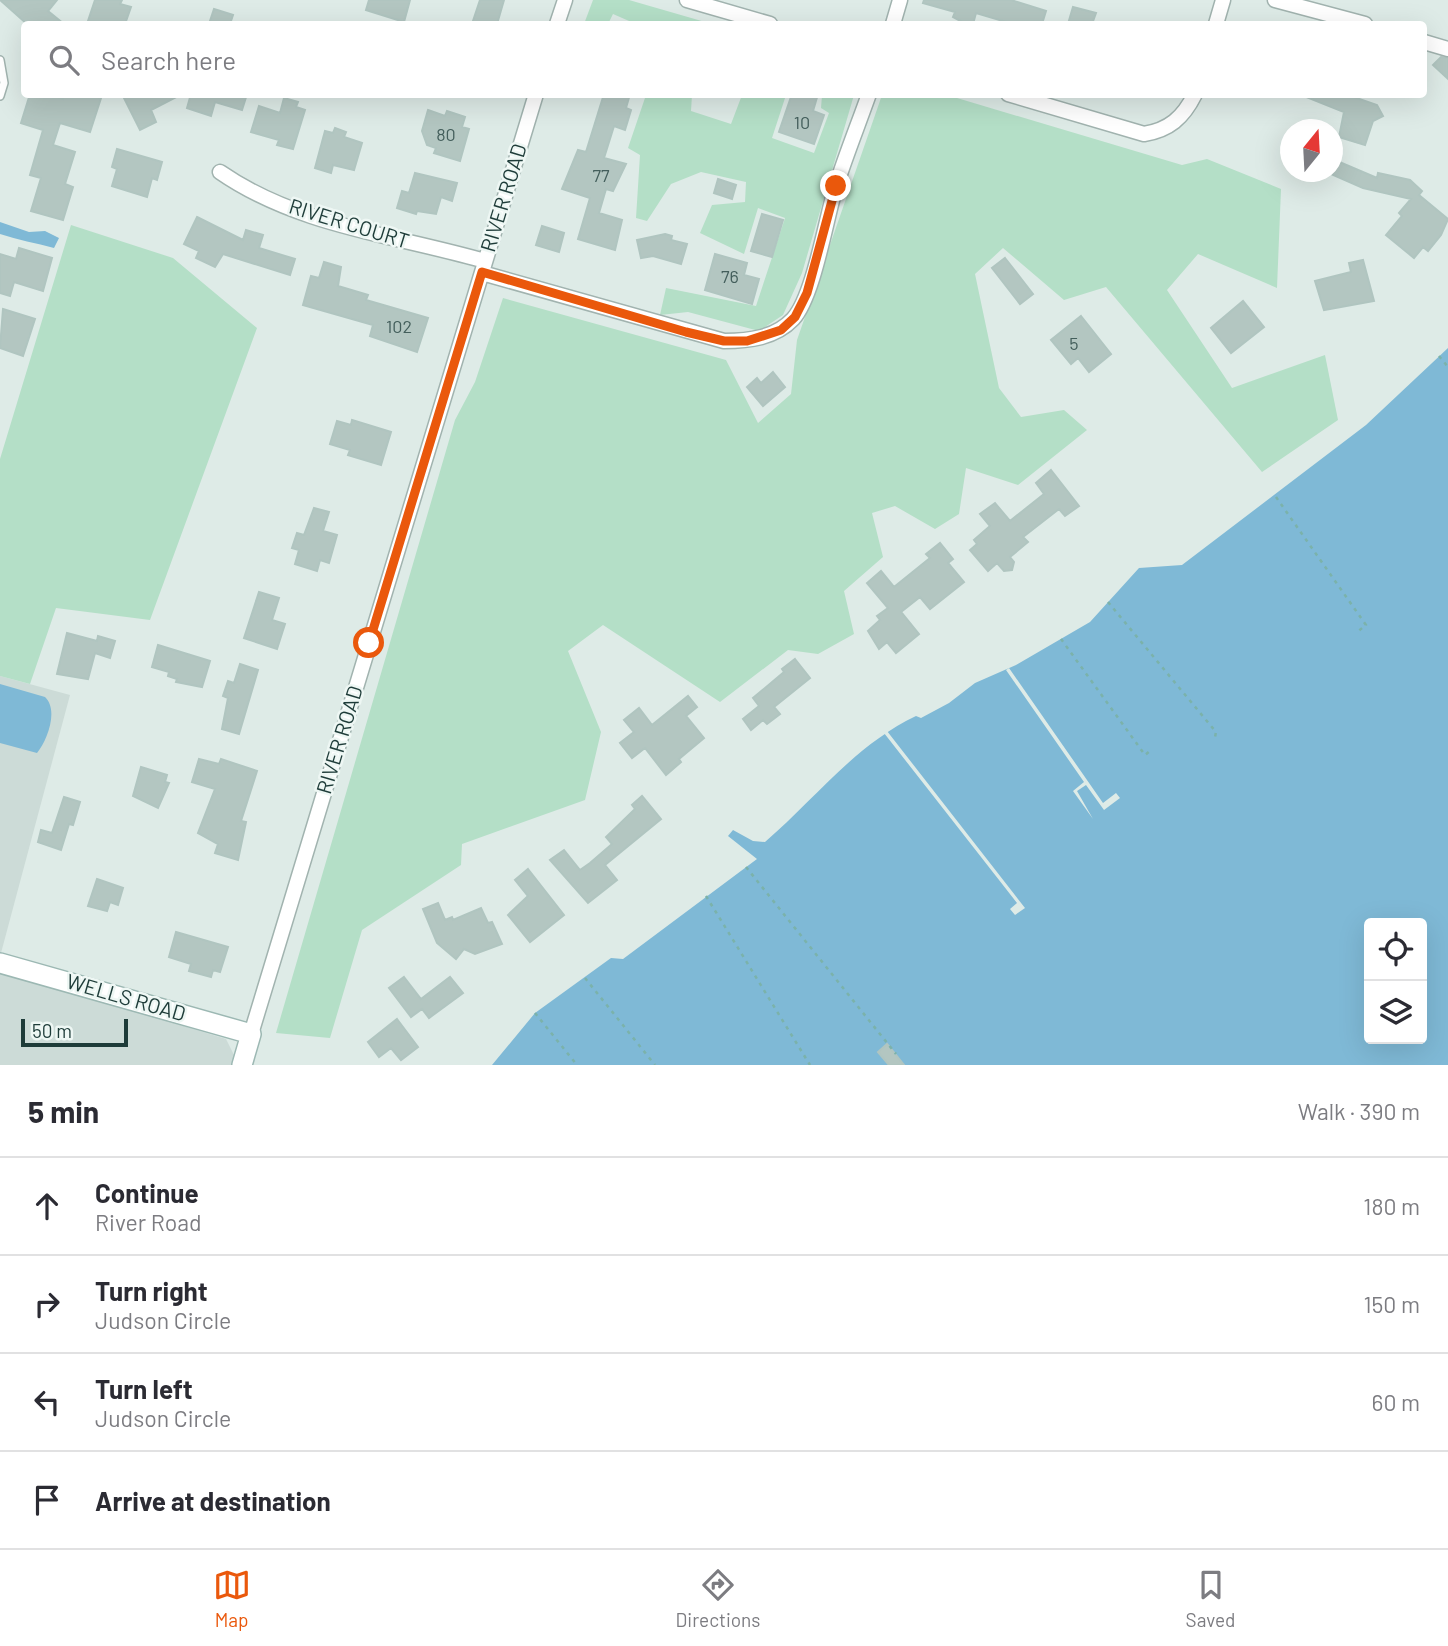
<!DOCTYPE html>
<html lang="en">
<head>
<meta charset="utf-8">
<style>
  :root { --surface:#fff; --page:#f7f7f7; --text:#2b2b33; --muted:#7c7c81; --line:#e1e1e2; --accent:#ea580c }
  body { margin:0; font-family:Barlow,sans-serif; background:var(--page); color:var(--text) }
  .controls { position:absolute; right:21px; bottom:21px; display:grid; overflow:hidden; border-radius:7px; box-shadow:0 7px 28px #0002 }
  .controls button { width:63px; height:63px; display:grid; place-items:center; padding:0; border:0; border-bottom:2px solid var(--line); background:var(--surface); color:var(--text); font:35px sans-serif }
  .compass { position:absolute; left:1280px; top:119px; width:63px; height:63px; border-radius:50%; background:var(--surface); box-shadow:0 7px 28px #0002; rotate:18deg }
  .scale { position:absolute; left:21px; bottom:18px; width:107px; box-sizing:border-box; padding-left:7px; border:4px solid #1e3c39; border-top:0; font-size:19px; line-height:24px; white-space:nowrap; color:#1e3c39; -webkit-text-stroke:5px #eef7f4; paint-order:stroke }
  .stop { position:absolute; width:21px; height:21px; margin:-16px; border:5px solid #ea580c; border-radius:50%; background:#fff }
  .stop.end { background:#ea580c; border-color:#fff; box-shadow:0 2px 7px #0008 }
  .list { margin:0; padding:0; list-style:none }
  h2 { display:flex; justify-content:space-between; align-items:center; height:91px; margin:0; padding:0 28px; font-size:30px }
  h2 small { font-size:23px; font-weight:400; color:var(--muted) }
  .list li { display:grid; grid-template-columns:46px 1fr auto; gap:21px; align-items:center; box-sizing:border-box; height:98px; padding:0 28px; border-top:2px solid var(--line) }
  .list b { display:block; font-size:26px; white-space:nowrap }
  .list p { margin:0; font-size:23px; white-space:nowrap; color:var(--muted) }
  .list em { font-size:23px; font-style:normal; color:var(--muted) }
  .icon { flex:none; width:38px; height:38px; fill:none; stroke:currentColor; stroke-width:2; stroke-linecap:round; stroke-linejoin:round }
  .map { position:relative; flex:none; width:1448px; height:1065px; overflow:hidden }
  .search { position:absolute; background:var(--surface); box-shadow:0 7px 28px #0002; left:21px; right:21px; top:21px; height:77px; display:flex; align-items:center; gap:18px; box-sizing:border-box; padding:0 24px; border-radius:7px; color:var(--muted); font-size:26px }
  .sheet { height:483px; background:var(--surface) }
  nav { display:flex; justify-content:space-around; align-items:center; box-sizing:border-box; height:98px; border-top:2px solid var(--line); background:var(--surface); font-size:19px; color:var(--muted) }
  nav a { display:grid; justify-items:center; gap:4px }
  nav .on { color:var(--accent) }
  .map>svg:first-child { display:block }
</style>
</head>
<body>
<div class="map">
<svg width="1448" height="1065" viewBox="0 0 1448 1065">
  <rect width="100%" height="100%" fill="#deebe7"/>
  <!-- built -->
  <path fill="#ccdbd7" d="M0,676L70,695L1,953H0Z
    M0,970L226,1039L234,1055L231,1065H0Z"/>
  <!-- green -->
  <path fill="#b4dfc7" d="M593,0H629L712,24H636L613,14L608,24H584Z
    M646,95H692L691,111L731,124L742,95H786L772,138L814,153L829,113L821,108L822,95H854L802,273L783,315L759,331L688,312L660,315L666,288L756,306L785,218L758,208L744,254L700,233L712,205L745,202L746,182L701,172L671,184L647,221L636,218L640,155L628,148Z
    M882,95H947L1182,165L1207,159L1281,189L1277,288L1198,254L1167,290L1232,388L1325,355L1338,420L1262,472L1106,287L1064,300L1003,248L975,274L999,388L1021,417L1064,410L1087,430L1018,485L966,468L959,514L935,529L895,506L872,513L883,557L844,591L854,634L818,654L788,650L720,702L603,625L568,651L601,732L585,800L462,844L461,865L362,930L330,1038L276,1033L455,420L475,382L503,298L726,360L758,423L791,394L797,340Z
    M71,225L173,258L257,328L150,620L56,608L30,684L0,676V459Z"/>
  <!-- water -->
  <path fill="#7fb9d6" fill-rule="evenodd" d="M0,222L29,232L45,231L59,238L54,248C36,243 18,240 0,234Z
    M1448,348V1065H492L535,1013L611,958L623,959L757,859L728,836L733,830L753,841L765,842C815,799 855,745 916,716L921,718L949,703L975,683L1016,665L1090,622L1139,568L1182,565L1366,425ZM1369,923H1422V1039H1369Z
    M0,684L45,697C59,710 47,741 37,753L0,743Z"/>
  <!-- pier -->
  <path fill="#deebe7" d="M1009,668L1103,803L1116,793L1120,798L1104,810L1086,785L1077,791L1093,819L1073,791L1084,782L1006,670Z
    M887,731L1025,908L1015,915L1010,909L1017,903L884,733Z"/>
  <!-- building -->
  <path fill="#b3c6c1" stroke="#b0c5c0" stroke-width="2" d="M0,0H57L48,11L64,24H27Z
    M95,0H122L120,4L131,7L125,24H87Z
    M369,0H410L404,22L366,10Z
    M480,0H504L497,24H472Z
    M924,0H1011L1046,11L1042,24H1013L976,13L973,24H966L953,17L955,12L923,3Z
    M1073,7L1096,13L1092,24H1068Z
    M214,9L233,15L230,24H209Z
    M1441,57L1448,58V79L1433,65Z
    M30,94H50L63,99L65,94H90L101,98L90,132L60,123L53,145L75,152L65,184L73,187L63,220L31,211L41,178L30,175L43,130L21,123Z
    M122,94H182L151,110L156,122L140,130Z
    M191,94H247L242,110L215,102L211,116L187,108Z
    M604,94H630L626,108L631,110L625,130L614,126L604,158L626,164L613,191L606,189L599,213L622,220L615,250L578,239L590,198L562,189L578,150L586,152Z
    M792,94H818L813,111L824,115L814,144L779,132Z
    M1299,94H1345L1377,105L1383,116L1373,121L1365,145L1339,137L1344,112Z
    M284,98L298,102L296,107L305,110L293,149L277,145L279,140L251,132L259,106L280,113Z
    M428,110L445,116L447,111L465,117L462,127L469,129L460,161L434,153L436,148L427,145L422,131Z
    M335,128L346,132L344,137L362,143L354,170L333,165L331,173L315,168L325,131L333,133Z
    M117,149L162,162L157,180L152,178L147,197L112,186L117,169L112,167Z
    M1337,161L1377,178L1378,173L1410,180L1422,191L1419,195L1448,219L1441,235L1428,251L1423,247L1414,258L1386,235L1402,216L1399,213L1411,199L1363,188L1331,174Z
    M415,173L457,183L452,201L441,197L436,214L417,211L416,214L397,208L402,191L409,193Z
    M718,179L736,185L732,199L714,193Z
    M762,214L783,220L772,257L751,251Z
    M197,217L243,240L246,230L263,235L259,248L295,259L290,275L223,254L215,267L196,258L199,251L184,244Z
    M542,226L564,233L559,252L536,245Z
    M665,234L672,236L671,240L687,244L681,264L653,256L641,258L637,240Z
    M19,248L52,258L43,291L14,282L10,296L0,293V254L16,259Z
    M715,254L747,263L744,275L759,279L752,304L705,290Z
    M1005,258L1033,294L1020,304L992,268Z
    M1363,260L1374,301L1324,310L1315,281L1351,272L1349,263Z
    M324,262L341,267L338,286L368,295L366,300L428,318L417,352L370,336L373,325L303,305L311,276L319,278Z
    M1243,301L1264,327L1231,353L1211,328Z
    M3,309L35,319L23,356L0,348Z
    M1081,316L1111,354L1089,372L1078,358L1071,364L1051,340Z
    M773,372L785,387L763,406L747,387L757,378L761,383Z
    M352,420L391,432L381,465L348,455L350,450L330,444L337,421L351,425Z
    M1051,470L1079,506L1065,516L1059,509L1023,537L1028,542L1010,557L1014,562L1012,570L1004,571L997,563L988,571L970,550L977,544L974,540L990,526L980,514L995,503L1010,521L1044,494L1036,483Z
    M314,508L329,512L323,531L337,535L329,563L320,560L317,571L295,564L299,550L292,548L297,533L304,535Z
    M940,543L953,559L948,563L964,582L930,609L920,597L901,612L919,634L896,653L887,642L879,649L868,631L880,620L877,616L888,608L867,583L881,571L894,587L930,558L926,554Z
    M259,592L279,598L272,620L285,624L277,649L244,638Z
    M67,633L97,641L98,636L115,641L110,658L95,653L88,679L57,674Z
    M158,645L210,661L202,687L176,682L177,679L168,676L169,672L152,667Z
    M795,659L810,678L774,707L780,714L767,724L763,720L751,730L743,719L759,706L753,698L784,672L782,669Z
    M240,664L258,670L239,734L222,729L228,698L223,696L228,681L234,683Z
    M688,696L697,707L686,716L704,738L679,759L681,762L666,775L645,748L632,758L620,743L634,732L624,720L639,708L652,725Z
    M199,759L219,764L221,759L257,771L241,821L246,822L238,860L215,853L218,844L198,833L215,789L192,782Z
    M141,767L167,775L165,782L169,783L158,808L133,796Z
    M642,796L661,819L605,865L617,880L588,903L550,860L564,850L580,870L590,863L612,844L606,837L635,809L632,805Z
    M64,797L80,802L73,825L69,824L61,850L38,842L41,830L52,833Z
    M528,869L564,915L530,942L508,915L528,896L515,880Z
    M97,879L123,888L118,905L110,902L107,911L88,906Z
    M438,903L445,920L452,917L453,920L481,908L488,923L492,922L502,944L475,954L464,949L456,959L437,943L423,909Z
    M176,932L228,947L220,972L213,970L211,977L189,971L191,964L169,957Z
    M404,977L421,999L450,977L463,993L429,1018L422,1009L411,1017L389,988Z
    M397,1019L418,1047L401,1060L391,1048L379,1057L368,1042Z
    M887,1044L904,1065H889L878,1052Z"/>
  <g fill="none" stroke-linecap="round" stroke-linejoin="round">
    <!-- lane casing -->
    <g stroke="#a1b3af" stroke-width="10">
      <path id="lane" d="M0,60L4,83L0,96"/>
    </g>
    <!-- street casing -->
    <g stroke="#a1b3af" stroke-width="17">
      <path id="street" d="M687,0L770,24
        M1275,0L1365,24
        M557,24L565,0
        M893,24L900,0
        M1216,24L1223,0
        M1424,42L1448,49
        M1008,94L1144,134C1169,130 1183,118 1195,94
        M220,172C298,226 395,235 485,261
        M482,273L724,341C749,341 775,338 793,319C814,296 826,218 836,186C846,155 858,125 869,94
        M251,1034L536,94"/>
    </g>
    <!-- secondary casing -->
    <g stroke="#9cb8b3" stroke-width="22">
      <path id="secondary" d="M0,963L251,1034L242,1065"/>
    </g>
    <!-- path -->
    <path stroke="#7bb2aa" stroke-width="2.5" stroke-dasharray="3.5 5" stroke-linecap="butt" d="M1439,356L1448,367
      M1276,497L1366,625L1356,633
      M1108,602L1216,732L1215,737
      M1061,639L1145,755L1151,750
      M746,867L896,1054
      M706,896L810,1065
      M585,978L655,1065
      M535,1013L577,1065"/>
    <!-- lane -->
    <use href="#lane" stroke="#fff" stroke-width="7"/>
    <!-- street -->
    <use href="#street" stroke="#fff" stroke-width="14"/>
    <!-- secondary -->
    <use href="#secondary" stroke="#fff" stroke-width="19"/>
  </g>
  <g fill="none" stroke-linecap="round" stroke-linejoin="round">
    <!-- route -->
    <path stroke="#ea580c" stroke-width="9" d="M369,643L482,272L686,332L724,341H747L781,330L795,317L807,293L836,186"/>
  </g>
  <g text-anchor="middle" stroke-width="5" stroke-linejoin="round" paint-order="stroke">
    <!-- number labels -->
    <g font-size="18" fill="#435e5b">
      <text x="802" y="129">10</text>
      <text x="446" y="141">80</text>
      <text x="601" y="182">77</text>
      <text x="730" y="283">76</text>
      <text x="399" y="333">102</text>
      <text x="1074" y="350">5</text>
    </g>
    <!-- street labels -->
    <g font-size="21" fill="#1e3c39" stroke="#eef7f4">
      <text transform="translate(504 198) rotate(-73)" y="7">RIVER ROAD</text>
      <text transform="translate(349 224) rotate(17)" y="7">RIVER COURT</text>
      <text transform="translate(340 740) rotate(-73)" y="7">RIVER ROAD</text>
      <text transform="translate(126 998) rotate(16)" y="7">WELLS ROAD</text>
    </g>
  </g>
</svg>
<div class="controls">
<button><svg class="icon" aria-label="locate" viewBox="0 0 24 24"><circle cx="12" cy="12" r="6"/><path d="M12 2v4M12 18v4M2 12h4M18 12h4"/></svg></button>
<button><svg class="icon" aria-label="layers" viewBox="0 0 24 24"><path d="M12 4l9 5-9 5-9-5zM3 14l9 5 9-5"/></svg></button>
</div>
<svg class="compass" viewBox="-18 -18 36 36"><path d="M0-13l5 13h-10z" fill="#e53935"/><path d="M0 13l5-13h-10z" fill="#7c7c81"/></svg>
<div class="scale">50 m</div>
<div class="stop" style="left:369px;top:643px"></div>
<div class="stop end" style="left:836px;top:186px"></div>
<div class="search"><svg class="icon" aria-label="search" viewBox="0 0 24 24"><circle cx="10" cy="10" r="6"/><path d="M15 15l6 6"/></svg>Search here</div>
</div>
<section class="sheet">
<h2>5 min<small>Walk · 390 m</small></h2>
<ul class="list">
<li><svg class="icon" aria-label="ahead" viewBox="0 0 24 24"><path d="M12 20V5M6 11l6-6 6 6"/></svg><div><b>Continue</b><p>River Road</p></div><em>180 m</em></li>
<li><svg class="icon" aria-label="right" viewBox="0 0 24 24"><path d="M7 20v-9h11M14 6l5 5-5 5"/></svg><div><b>Turn right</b><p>Judson Circle</p></div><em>150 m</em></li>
<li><svg class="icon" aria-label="left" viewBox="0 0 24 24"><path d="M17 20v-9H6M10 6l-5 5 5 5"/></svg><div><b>Turn left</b><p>Judson Circle</p></div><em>60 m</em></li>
<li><svg class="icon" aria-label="arrive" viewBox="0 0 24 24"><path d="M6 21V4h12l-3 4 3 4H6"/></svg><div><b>Arrive at destination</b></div></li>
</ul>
</section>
<nav>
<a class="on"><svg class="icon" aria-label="map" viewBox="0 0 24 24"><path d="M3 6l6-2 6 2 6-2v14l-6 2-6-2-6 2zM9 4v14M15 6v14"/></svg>Map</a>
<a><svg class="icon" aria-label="directions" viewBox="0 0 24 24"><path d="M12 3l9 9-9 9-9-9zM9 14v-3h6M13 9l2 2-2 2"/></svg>Directions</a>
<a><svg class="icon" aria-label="saved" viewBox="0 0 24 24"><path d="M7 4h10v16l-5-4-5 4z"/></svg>Saved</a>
</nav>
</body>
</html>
